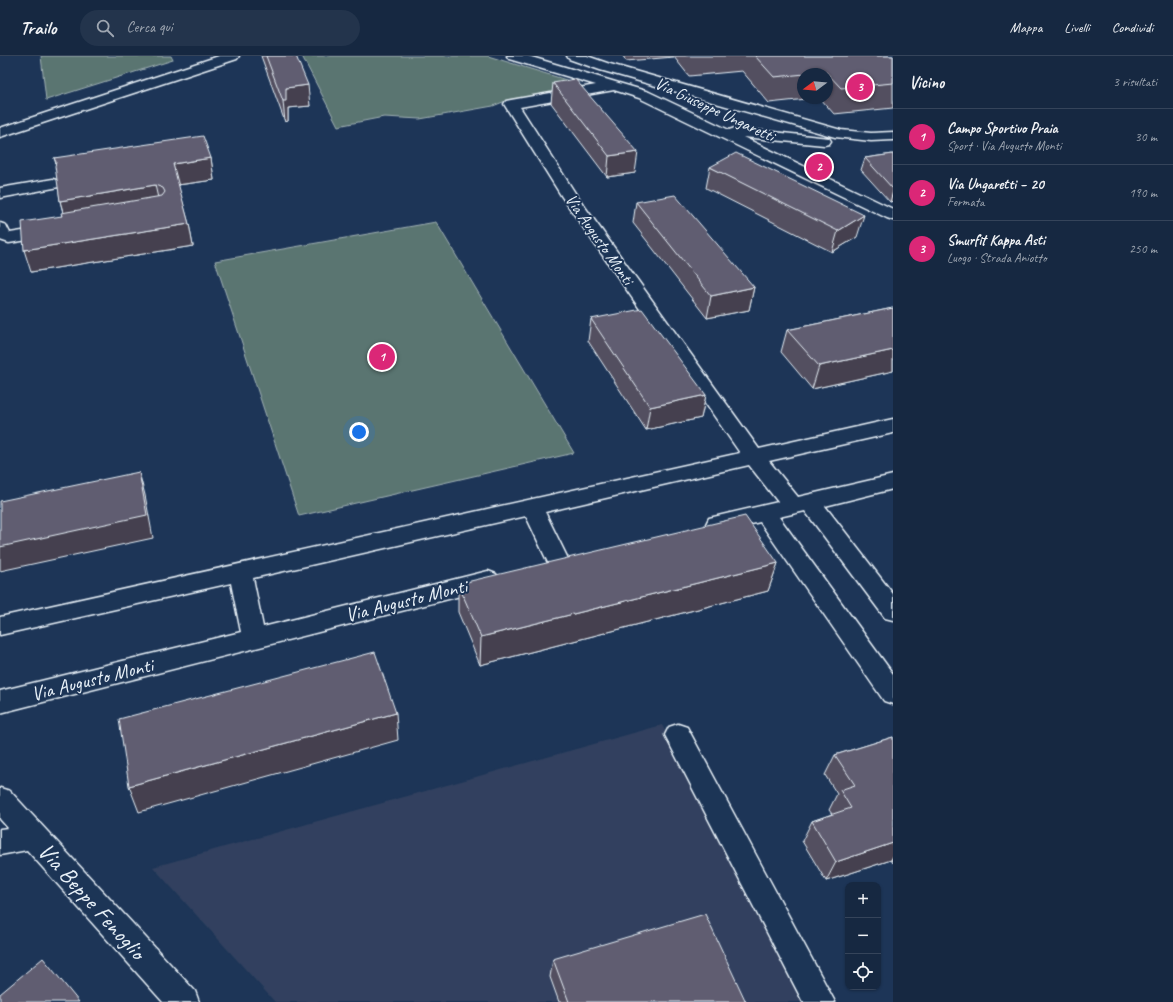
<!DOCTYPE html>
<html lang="it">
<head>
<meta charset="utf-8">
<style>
  :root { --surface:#162841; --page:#23344c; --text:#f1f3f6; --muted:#9ea6b1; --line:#35445a; --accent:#db2777 }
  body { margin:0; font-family:Caveat,sans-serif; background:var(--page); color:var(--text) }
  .controls { position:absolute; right:12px; bottom:12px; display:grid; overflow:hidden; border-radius:8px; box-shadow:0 1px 3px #0004 }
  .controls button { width:36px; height:36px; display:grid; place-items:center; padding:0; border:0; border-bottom:1px solid var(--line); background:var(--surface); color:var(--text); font:20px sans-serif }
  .compass { position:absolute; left:797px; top:12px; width:36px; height:36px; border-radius:50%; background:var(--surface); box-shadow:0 1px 3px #0004; rotate:254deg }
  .you { position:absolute; left:359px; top:376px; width:14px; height:14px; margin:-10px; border:3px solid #fff; border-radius:50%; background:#1a73e8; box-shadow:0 0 0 6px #1a73e833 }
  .badge { display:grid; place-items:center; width:26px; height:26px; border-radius:50%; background:var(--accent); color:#fff; font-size:13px; font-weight:700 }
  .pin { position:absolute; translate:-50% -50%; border:2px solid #fff; box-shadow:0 1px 4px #0006 }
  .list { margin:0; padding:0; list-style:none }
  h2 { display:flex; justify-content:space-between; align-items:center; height:52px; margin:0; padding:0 16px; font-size:17px }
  h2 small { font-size:13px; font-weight:400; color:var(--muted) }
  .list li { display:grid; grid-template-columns:26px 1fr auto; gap:12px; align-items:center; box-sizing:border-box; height:56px; padding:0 16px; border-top:1px solid var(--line) }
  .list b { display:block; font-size:15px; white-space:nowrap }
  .list p { margin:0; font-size:13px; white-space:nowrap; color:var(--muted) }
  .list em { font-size:13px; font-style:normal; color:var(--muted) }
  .icon { flex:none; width:22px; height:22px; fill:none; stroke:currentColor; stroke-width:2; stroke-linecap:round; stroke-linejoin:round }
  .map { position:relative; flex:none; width:893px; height:946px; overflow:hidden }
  header { display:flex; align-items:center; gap:24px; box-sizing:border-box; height:56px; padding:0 20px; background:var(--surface); border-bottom:1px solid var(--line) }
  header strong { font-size:19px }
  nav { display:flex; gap:22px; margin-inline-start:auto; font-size:14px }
  .search { width:280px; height:36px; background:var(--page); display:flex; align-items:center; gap:10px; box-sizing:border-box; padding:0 14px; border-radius:22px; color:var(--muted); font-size:15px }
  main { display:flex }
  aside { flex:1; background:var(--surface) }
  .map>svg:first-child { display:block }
</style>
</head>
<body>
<header>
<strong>Trailo</strong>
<div class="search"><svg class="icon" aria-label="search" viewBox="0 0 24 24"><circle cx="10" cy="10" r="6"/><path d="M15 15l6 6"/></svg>Cerca qui</div>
<nav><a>Mappa</a><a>Livelli</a><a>Condividi</a></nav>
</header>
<main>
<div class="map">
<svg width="893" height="946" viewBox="0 0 893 946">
  <rect width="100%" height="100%" fill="#1d3557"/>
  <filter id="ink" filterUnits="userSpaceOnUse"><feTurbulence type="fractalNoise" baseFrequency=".025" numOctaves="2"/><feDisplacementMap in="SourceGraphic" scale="8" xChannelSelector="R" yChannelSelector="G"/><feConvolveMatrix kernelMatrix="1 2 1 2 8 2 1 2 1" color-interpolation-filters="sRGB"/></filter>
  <g filter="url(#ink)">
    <!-- built -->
    <path fill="#31415f" d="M662,669L804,946H275L153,811Z"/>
    <!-- green -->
    <path fill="#5a7471" stroke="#a1b2b4" d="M41,0H171L173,4L46,44Z
      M302,0H488L573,26L584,31L508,44L493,50L420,63L384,61L338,70Z
      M436,166L574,397L299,460L215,205Z"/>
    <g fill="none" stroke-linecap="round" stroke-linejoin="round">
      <!-- minor casing -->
      <g stroke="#e8f1f8" stroke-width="3">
        <path id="minor" d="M219,0H239L237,3L0,81V72Z
          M507,0H528L649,36L729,74L735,72L829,82L831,85L829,88L824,89L743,81L893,153V164L887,162L639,42L614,34L520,51L577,140L759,393L893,363V377L769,405L798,441L893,419V433L825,450L893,538V564L885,562L805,455L779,461L893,618V648L884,645L760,466L717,476L709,474L706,468L709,462L778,446L749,409L545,456L570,507L567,513L559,516L551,513L526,460L253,522L263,571L488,515L496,518L499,524L496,530L488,533L0,657V635L241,576L231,527L0,579V561L740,397L562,141L504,48L506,45L511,44L596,29L509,3Z
          M567,0H587L610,8L841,74L871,77L893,76V84L871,85L835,81L600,14L569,3Z
          M53,123L59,125L61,128L59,131L0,142V132Z
          M0,167L6,169L10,177L53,170L59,172L61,175L59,178L53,180L9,187L0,184Z
          M678,668L687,671L835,946H803L665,679L669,671Z
          M0,732L10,735L195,935L199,946H163L27,794L0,799V773L8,772L0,763Z"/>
      </g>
      <!-- minor -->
      <use href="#minor" fill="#1d3557" fill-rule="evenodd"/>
    </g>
    <!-- wall -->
    <path fill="#535061" stroke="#e8f1f8" d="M261,0H296L310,50L288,52V65L285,66Z
      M623,0H893V52L834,58L820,42H827V18H803V42H816L769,47L742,15L689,20L674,1L626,5Z
      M553,27L635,117L607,121L551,47Z
      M893,98V145L890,146L861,114L865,102Z
      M54,102H211L214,124L178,129L189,168L193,190L31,216L63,157L60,145L56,108Z
      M710,111L857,181L832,196L706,132Z
      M636,146L754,231L749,254L707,262L633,167Z
      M893,252V315L812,333L781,296L787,274Z
      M591,263L706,339L701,362L646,374L588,285Z
      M778,507L768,535L480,609L458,556V528Z
      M893,681V807L891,804L826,825L802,785L812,765L832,758L829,754L837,738L825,719L835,699Z
      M553,903L746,946H559L550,921Z"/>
    <!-- shaded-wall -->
    <path fill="#44414f" stroke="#e8f1f8" d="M308,29L310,50L288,52V65L285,66L283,45L286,32Z
      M638,96L635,117L607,121L609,100Z
      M211,102L214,124L177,129L173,108Z
      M155,129L160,151L66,166L60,145Z
      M893,135V145L890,146Z
      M864,159L857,181L832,196L838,175Z
      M189,168L193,190L31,216L24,194Z
      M754,231L749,254L707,262L711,240Z
      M893,294V315L812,333L819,310Z
      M706,339L701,362L646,374L650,351Z
      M139,416L145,439L153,482L0,515V491Z
      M778,507L768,535L480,609L481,581Z
      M396,657L398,684L139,756L129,730Z
      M893,787V800L891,804L826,825L836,806Z"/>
    <!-- building -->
    <path fill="#615d71" stroke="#e8f1f8" d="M266,0H296L308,29L286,32V45H283Z
      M755,0H893V27L841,32L826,16L774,21Z
      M575,23L638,96L609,100L553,27Z
      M203,80L211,102L173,108L189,168L24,194L22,166L62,160L61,157L162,140L165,136L163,132L155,129L60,145L55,110L56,106L54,102Z
      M736,97L864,159L838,175L710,111Z
      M893,98V133L865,102Z
      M675,139L754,231L711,240L636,146Z
      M893,252V294L819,310L787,274Z
      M642,253L706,339L650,351L591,263Z
      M139,416L147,459L0,491V445Z
      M745,460L778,507L481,581L458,528Z
      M375,596L396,657L129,730L119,663Z
      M893,681V787L836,806L812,765L851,752L840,734L855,729L835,699Z
      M705,858L746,946H569L553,903Z
      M43,902L79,946H0V938Z"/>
  </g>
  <g text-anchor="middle" stroke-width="4" stroke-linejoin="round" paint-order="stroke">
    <!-- far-street labels -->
    <g font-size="17" fill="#e8f1f8" stroke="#1d3557">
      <text transform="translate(715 53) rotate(25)" y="6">Via Giuseppe Ungaretti</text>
      <text transform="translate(600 183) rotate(55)" y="6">Via Augusto Monti</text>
    </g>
    <!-- street labels -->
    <g font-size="20" fill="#e8f1f8" stroke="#1d3557">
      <text transform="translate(406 544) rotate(-14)" y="7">Via Augusto Monti</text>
      <text transform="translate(92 623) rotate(-14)" y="7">Via Augusto Monti</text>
    </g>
    <!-- near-street labels -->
    <g font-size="24" fill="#e8f1f8" stroke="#1d3557">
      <text transform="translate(92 845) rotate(48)" y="8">Via Beppe Fenoglio</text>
    </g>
  </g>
</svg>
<div class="controls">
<button>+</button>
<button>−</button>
<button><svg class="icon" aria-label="locate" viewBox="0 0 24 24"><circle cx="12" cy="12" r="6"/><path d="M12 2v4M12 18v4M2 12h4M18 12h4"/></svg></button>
</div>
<svg class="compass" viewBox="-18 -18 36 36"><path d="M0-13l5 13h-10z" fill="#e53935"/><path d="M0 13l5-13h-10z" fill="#9ea6b1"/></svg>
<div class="you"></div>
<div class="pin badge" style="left:382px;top:301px">1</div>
<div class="pin badge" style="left:819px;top:111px">2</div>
<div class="pin badge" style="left:860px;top:31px">3</div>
</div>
<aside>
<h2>Vicino<small>3 risultati</small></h2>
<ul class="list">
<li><span class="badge">1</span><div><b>Campo Sportivo Praia</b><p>Sport · Via Augusto Monti</p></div><em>30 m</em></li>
<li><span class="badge">2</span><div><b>Via Ungaretti – 20</b><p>Fermata</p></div><em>190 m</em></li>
<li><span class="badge">3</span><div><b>Smurfit Kappa Asti</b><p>Luogo · Strada Aniotto</p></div><em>250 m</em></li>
</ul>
</aside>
</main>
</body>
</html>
